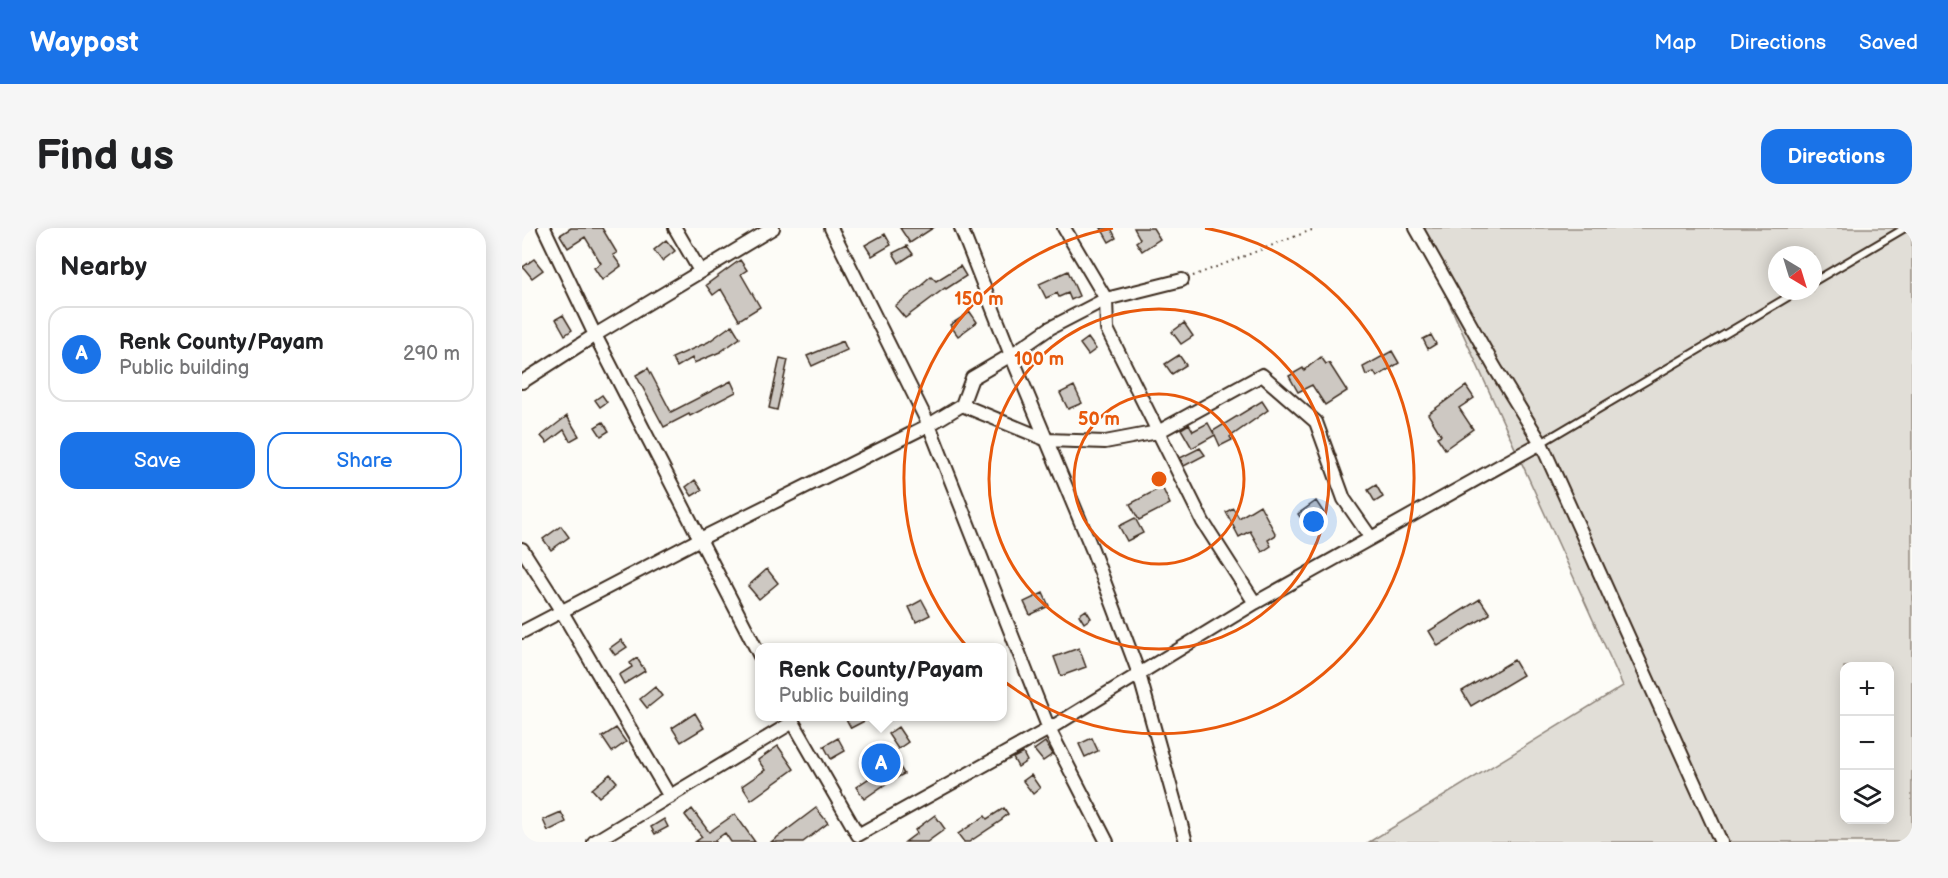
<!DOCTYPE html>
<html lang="en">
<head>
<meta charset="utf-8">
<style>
  :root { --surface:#fff; --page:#f6f6f6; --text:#202124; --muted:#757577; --line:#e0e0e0; --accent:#1a73e8 }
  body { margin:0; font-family:"Balsamiq Sans",sans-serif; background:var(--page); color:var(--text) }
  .controls { position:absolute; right:18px; bottom:18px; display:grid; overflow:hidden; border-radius:12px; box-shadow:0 3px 15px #0003 }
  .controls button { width:54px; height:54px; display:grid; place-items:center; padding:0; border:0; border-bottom:2px solid var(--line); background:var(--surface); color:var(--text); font:30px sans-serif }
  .compass { position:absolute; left:1246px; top:18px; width:54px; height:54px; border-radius:50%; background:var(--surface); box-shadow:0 3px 15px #0003; rotate:142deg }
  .you { position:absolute; left:792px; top:294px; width:21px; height:21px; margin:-15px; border:4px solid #fff; border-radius:50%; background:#1a73e8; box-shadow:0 0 0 9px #1a73e833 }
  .badge { display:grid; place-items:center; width:39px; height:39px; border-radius:50%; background:var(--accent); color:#fff; font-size:20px; font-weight:700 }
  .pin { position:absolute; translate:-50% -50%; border:3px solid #fff; box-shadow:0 2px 6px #0006 }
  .popup { position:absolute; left:233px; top:415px; width:252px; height:78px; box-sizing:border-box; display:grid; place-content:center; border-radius:12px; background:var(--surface); filter:drop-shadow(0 2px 4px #0005); font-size:20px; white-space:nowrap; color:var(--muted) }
  .popup b { font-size:22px; color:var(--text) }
  .popup::after { content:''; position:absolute; left:50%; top:100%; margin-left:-12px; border:12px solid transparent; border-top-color:var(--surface) }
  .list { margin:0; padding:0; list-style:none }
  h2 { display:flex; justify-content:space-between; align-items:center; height:78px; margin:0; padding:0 24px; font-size:26px }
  h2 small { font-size:20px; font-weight:400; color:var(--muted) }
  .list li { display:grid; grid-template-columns:39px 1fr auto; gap:18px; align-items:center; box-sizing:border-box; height:96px; margin:0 12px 12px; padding:0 12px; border:2px solid var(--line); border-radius:18px }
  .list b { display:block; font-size:22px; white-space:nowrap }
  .list p { margin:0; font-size:20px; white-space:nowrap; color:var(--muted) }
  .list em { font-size:20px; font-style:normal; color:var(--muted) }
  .actions { display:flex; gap:12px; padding:18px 24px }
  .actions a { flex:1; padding:14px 0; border:2px solid var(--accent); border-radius:18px; text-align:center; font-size:21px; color:var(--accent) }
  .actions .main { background:var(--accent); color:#fff }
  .icon { flex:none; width:33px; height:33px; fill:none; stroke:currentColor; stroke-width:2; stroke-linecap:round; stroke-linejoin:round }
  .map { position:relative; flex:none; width:1390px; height:614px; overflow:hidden; border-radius:18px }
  header { display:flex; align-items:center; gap:36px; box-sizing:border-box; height:84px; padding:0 30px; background:var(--accent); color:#fff }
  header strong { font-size:28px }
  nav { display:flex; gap:33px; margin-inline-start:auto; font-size:21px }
  .intro { display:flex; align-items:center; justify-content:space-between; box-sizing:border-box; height:144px; padding:0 36px }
  h1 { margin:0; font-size:42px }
  .button { padding:15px 27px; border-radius:18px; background:var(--accent); color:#fff; font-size:21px; font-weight:700 }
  main { display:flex; gap:36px; padding:0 36px }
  aside { flex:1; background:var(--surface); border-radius:18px; box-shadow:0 3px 15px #0003 }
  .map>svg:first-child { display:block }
</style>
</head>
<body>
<header>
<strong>Waypost</strong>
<nav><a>Map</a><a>Directions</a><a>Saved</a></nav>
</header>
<div class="intro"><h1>Find us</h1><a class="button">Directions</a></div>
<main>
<aside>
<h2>Nearby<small></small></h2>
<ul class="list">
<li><span class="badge">A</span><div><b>Renk County/Payam</b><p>Public building</p></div><em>290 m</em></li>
</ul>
<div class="actions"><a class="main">Save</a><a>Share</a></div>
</aside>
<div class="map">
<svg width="1390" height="614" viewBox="0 0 1390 614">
  <rect width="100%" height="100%" fill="#fdfcf7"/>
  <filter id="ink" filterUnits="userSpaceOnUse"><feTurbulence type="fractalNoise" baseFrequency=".0167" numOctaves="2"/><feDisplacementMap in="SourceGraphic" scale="12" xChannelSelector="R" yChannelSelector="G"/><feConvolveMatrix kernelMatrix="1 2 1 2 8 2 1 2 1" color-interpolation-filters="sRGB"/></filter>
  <g filter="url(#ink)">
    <!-- green -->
    <path fill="#e1ded7" stroke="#8e847a" stroke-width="1.5" fill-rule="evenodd" d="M893,0H1390V614H847L1101,458ZM1255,27H1291V63H1255ZM1322,439H1368V592H1322Z"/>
    <!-- building -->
    <path fill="#cdc8c2" stroke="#3b2a1e" stroke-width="1.5" d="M49,0H80L95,25L91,27L99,38L80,52L72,40L79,35L63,9L46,20L38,7Z
      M378,0H411L388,15Z
      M579,0H589L594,10L587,14Z
      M612,0H631L638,11L620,23L614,14L618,11Z
      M363,6L369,17L350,28L343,17Z
      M144,12L153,23L140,33L132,22Z
      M385,18L391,26L377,35L371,25Z
      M12,31L21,42L10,50L1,39Z
      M218,32L225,42L219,46L238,79L217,92L199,61L191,67L184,57Z
      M438,38L444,48L424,61L423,60L383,90L373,78L402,56L401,55L409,48L414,53Z
      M546,43L557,68L549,72L546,65L537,69L535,65L524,70L517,56Z
      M448,84L455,94L436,108L428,97Z
      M41,87L50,102L43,107L34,91Z
      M662,95L671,108L659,116L650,104Z
      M210,97L218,110L198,124L172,135L170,130L155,139L150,130L186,114Z
      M909,107L914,116L906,121L901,111Z
      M566,110L574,121L566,127L558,116Z
      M321,113L325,122L290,138L285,128Z
      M870,123L877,135L855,149L852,144L844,147L841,139Z
      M657,127L664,137L650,146L643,136Z
      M799,129L804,136L807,135L825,163L803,177L790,157L776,164L767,148L781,140L782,142Z
      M258,130L266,132L255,182L247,180Z
      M126,140L149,184L209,153L214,164L168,188L167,186L142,199L114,147Z
      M552,158L560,175L546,181L538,165Z
      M944,158L952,170L937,180L951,201L923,221L915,209L919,207L906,186Z
      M80,167L85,174L78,179L73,172Z
      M740,173L746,182L708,209L710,212L698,218L693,207L670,220L659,201L667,196L671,203L686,195L692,206L691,203Z
      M45,188L57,208L48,213L42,202L25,215L19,208Z
      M81,194L87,203L79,208L73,199Z
      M678,220L683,227L662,238L658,230Z
      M173,252L180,262L170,268L164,259Z
      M854,257L861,269L853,274L846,262Z
      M640,259L648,276L617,292L608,276Z
      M794,273L802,285L784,298L776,286Z
      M738,277L754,307L746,312L749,318L740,324L728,303L717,309L704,284L711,280L717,290Z
      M613,290L621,305L605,313L597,298Z
      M39,298L47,309L29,322L21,311Z
      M245,341L256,355L237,371L226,358Z
      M521,365L527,378L508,387L502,374Z
      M958,371L968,386L916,418L907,403Z
      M400,372L408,387L394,394L387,379Z
      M564,382L569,390L562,395L557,387Z
      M99,412L105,419L93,427L88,420Z
      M557,420L564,439L539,448L532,429Z
      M115,430L123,443L102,456L97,447L110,439L108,435Z
      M992,432L1001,447L949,478L940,463Z
      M133,459L140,468L125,480L118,471Z
      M173,485L182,500L159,514L150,500Z
      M323,489H350L329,500Z
      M376,499L386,514L376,521L366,506Z
      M94,500L104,514L90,524L80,509Z
      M316,510L323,523L309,531L302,518Z
      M570,510L576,523L563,529L557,516Z
      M523,514L531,526L521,533L512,522Z
      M256,518L272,541L229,572L220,558L243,542L236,532Z
      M501,525L505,533L496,539L491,530Z
      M375,534L382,546L368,553L342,571L334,559L355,545Z
      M88,546L95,554L77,569L70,561Z
      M509,547L518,560L511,566L501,553Z
      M294,580L306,595L281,614H249Z
      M482,580L486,586L480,591V592L447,614H442L436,606L463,588L465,591Z
      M170,581L187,604L213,586L233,614H209L203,605L193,612L194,614H173L180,609L163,587Z
      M39,584L44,594L26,603L21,592Z
      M413,587L423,601L405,614H383L395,605L393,602Z
      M142,591L146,599L133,606L129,599Z"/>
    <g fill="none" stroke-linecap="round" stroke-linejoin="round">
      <!-- service casing -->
      <g stroke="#3b2a1e" stroke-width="10">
        <path id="service" d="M1291,54L1383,0
          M1019,215L1276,63"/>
      </g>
      <!-- minor casing -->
      <g stroke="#3b2a1e" stroke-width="16">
        <path id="minor" d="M22,0L73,107L238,428
          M153,0L178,43
          M309,0L407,197L527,501L585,614
          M439,0L489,127L570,321L617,446L664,614
          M542,0L584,71L585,101L681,294L733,375
          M894,0L973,140L1019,215L1199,614
          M0,154L73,107L251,0
          M440,177L450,150L489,127L528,100L584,71L660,52
          M0,321L40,384L148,569
          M0,404L178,311L407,197L440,177L525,212L583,214L636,204L740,147L794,194L822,271L849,310
          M72,614L271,494L336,607L527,501L733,375L1019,215"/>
      </g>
      <!-- path -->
      <path stroke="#3b2a1e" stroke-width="2" stroke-dasharray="1.5 4.5" stroke-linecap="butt" d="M671,48L795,0"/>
      <!-- service -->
      <use href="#service" stroke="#fdfcf7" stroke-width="6"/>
      <!-- minor -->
      <use href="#minor" stroke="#fdfcf7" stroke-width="12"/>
    </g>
  </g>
  <!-- distance rings -->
  <g fill="none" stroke="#e8590c" stroke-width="3">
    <circle cx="637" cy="251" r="85"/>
    <circle cx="637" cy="251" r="170"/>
    <path d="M683 0A255 255 0 1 1 591 0"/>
  </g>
  <circle cx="637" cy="251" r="9" fill="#e8590c" stroke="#fdfcf7" stroke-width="3"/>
  <g font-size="18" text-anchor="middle" font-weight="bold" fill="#e8590c" stroke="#fdfcf7" stroke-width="4.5" stroke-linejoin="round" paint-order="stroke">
    <text x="457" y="77">150 m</text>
    <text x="517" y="137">100 m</text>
    <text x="577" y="197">50 m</text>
  </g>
</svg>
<div class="controls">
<button>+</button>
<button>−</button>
<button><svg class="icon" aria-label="layers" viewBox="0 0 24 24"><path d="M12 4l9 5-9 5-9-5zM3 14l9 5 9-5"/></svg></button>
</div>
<svg class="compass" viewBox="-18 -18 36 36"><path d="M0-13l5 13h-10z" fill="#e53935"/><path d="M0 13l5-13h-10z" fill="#757577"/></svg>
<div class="you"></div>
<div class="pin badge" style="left:359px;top:535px">A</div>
<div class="popup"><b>Renk County/Payam</b>Public building</div>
</div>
</main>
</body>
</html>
